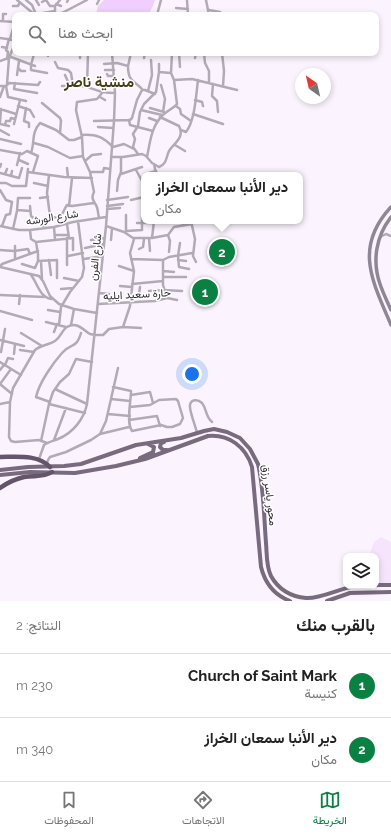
<!DOCTYPE html>
<html lang="ar">
<head>
<meta charset="utf-8">
<style>
  :root { --surface:#fff; --page:#f6f6f6; --text:#222; --muted:#767676; --line:#e0e0e0; --accent:#0b8043 }
  body { margin:0; font-family:Raleway,Vazirmatn,sans-serif; background:var(--page); color:var(--text); direction:rtl }
  .controls { position:absolute; right:12px; bottom:12px; display:grid; overflow:hidden; border-radius:8px; box-shadow:0 2px 6px #0003 }
  .controls button { width:36px; height:36px; display:grid; place-items:center; padding:0; border:0; border-bottom:1px solid var(--line); background:var(--surface); color:var(--text); font:20px sans-serif }
  .compass { position:absolute; left:295px; top:68px; width:36px; height:36px; border-radius:50%; background:var(--surface); box-shadow:0 2px 6px #0003; rotate:326deg }
  .you { position:absolute; left:192px; top:374px; width:14px; height:14px; margin:-10px; border:3px solid #fff; border-radius:50%; background:#1a73e8; box-shadow:0 0 0 6px #1a73e833 }
  .badge { display:grid; place-items:center; width:26px; height:26px; border-radius:50%; background:var(--accent); color:#fff; font-size:13px; font-weight:700 }
  .pin { position:absolute; translate:-50% -50%; border:2px solid #fff; box-shadow:0 1px 4px #0006 }
  .popup { position:absolute; left:141px; top:172px; width:162px; height:52px; box-sizing:border-box; display:grid; place-content:center; border-radius:8px; background:var(--surface); filter:drop-shadow(0 1px 3px #0005); font-size:13px; white-space:nowrap; color:var(--muted) }
  .popup b { font-size:15px; color:var(--text) }
  .popup::after { content:''; position:absolute; left:50%; top:100%; margin-left:-8px; border:8px solid transparent; border-top-color:var(--surface) }
  .list { margin:0; padding:0; list-style:none }
  h2 { display:flex; justify-content:space-between; align-items:center; height:52px; margin:0; padding:0 16px; font-size:17px }
  h2 small { font-size:13px; font-weight:400; color:var(--muted) }
  .list li { display:grid; grid-template-columns:26px 1fr auto; gap:12px; align-items:center; box-sizing:border-box; height:64px; padding:0 16px; border-top:1px solid var(--line) }
  .list b { display:block; font-size:15px; white-space:nowrap }
  .list p { margin:0; font-size:13px; white-space:nowrap; color:var(--muted) }
  .list em { font-size:13px; font-style:normal; color:var(--muted) }
  .icon { flex:none; width:22px; height:22px; fill:none; stroke:currentColor; stroke-width:2; stroke-linecap:round; stroke-linejoin:round }
  .map { position:relative; flex:none; width:391px; height:601px; overflow:hidden; direction:ltr }
  .search { position:absolute; background:var(--surface); box-shadow:0 2px 6px #0003; left:12px; right:12px; top:12px; height:44px; display:flex; align-items:center; gap:10px; box-sizing:border-box; padding:0 14px; border-radius:8px; color:var(--muted); font-size:15px }
  .sheet { height:180px; background:var(--surface) }
  nav { display:flex; justify-content:space-around; align-items:center; box-sizing:border-box; height:56px; border-top:1px solid var(--line); background:var(--surface); font-size:11px; color:var(--muted) }
  nav a { display:grid; justify-items:center; gap:2px }
  nav .on { color:var(--accent) }
  .map>svg:first-child { display:block }
</style>
</head>
<body>
<div class="map">
<svg width="391" height="601" viewBox="0 0 391 601">
  <rect width="100%" height="100%" fill="#fbf4fe"/>
  <!-- built -->
  <path fill="#f6e4fd" d="M381,537L391,542V584H376V556H369L374,542Z"/>
  <!-- green -->
  <path fill="#f0cfff" d="M104,0H155L149,15H96L98,6Z"/>
  <g fill="none" stroke-linecap="round" stroke-linejoin="round">
    <!-- street -->
    <path stroke="#b2aab5" stroke-width="2.5" d="M17,0L34,14
      M26,0L32,5L35,12L34,14
      M36,0L39,5
      M46,0L50,6H55
      M187,0L188,15
      M206,0L209,15
      M42,2L46,0
      M67,2L68,0
      M56,4L61,6
      M97,4L99,0
      M13,6H18L20,2
      M176,8L188,9
      M209,10L220,12L222,15
      M43,13L55,11
      M55,14L62,13L87,0
      M55,15V6L60,0
      M157,15L161,0
      M3,20V14H6
      M0,21L15,22
      M0,38L14,40L15,43
      M10,39L15,22
      M2,47L7,48
      M48,53V56
      M80,53V58
      M179,53L180,67
      M204,53L205,63L209,71V83
      M222,53L224,71L223,86
      M144,58L145,53
      M195,58L196,53
      M7,59L8,52L6,50L9,39
      M0,61L11,57L35,66
      M55,62L58,68L68,70L71,73L73,86
      M31,64V70L47,73
      M104,64L117,63L128,66L131,53
      M31,65L34,54
      M128,66C128,82 134,80 143,90
      M18,68L21,71H25
      M105,70H114
      M159,72L171,73
      M107,74L108,76H114
      M17,75L19,61
      M65,75L70,86
      M174,80L192,79L237,90
      M15,83L14,89L37,93
      M110,83V86H115
      M7,84L9,58L15,43
      M213,84L212,96L217,101L218,112
      M161,85L165,99L163,112
      M0,86H6L9,83L38,85L40,82
      M6,86L8,97L26,101
      M62,86C70,86 79,85 87,87C99,91 102,93 115,93
      M87,87L88,53
      M148,91L152,75L151,60
      M0,97L4,86
      M100,97L105,100
      M195,100L202,102L203,106
      M42,103L60,118L61,121L60,133
      M18,106L30,110L34,117
      M176,106L180,109L181,114L191,121
      M26,108L24,121L29,123V127
      M150,108L164,112
      M0,109L16,114
      M141,110L162,115
      M193,114L223,124
      M149,118L157,121
      M129,120L130,125L153,131
      M94,121L130,120L132,118L137,100L142,90H145L155,94
      M0,123L1,109
      M0,124L9,126
      M14,124L20,100
      M5,125L6,121H10L11,118L15,119
      M98,127L113,128
      M0,130L9,135
      M181,130L186,132C195,121 196,95 198,80
      M82,135C97,134 103,137 113,147L124,144L134,149
      M0,139L21,144
      M34,143L48,147L70,158L83,156
      M175,145L185,151
      M0,150L22,154L27,151L38,156L33,172
      M31,153C35,142 31,133 40,123L56,130L69,140H74L82,137
      M138,154L133,147L135,139L133,134L138,126L140,112L144,104L156,92L159,72V64
      M111,157H123L142,154L146,156L152,163L159,167C167,164 166,157 169,151C174,143 185,138 179,126L160,117
      M147,157C150,143 151,127 162,116C166,111 173,109 177,104L174,80L171,73L172,53
      M19,160L28,164
      M85,161L92,155L101,154
      M154,164L155,169L158,175
      M17,165L20,153
      M0,167L1,164
      M67,168L68,177
      M136,170L142,181L144,193
      M28,172L64,177L92,178
      M90,172H103L104,168L110,169
      M0,173L19,178L22,168
      M5,174L7,169
      M121,174L142,167
      M49,175L47,193L50,216C63,221 61,214 67,205L72,206L94,203
      M149,175V173L156,171
      M11,176L12,171
      M0,183H6L12,186H26L28,169
      M34,183L48,186
      M0,190L6,200L12,202L10,214L6,215L2,226
      M117,191L118,180L121,172V158
      M40,198L48,197
      M107,200L128,197
      M131,200L144,197
      M30,206L31,216L46,228
      M69,206L72,178
      M107,206L123,204
      M107,209L120,208
      M18,210L30,211
      M99,218C98,214 98,208 96,205C93,200 91,198 94,192L90,172L83,157L82,137L76,110L77,102L97,99L102,93
      M183,221V225
      M191,221L195,239L193,256L196,262
      M137,223H154
      M67,224L69,238
      M0,226L19,230H30L54,227L73,222L106,217
      M106,226L124,232L133,238H152L168,235L174,227L192,224
      M54,227L55,240
      M13,229L17,211L18,198H30
      M126,231L142,230V216
      M126,231V215
      M55,235H68
      M168,235L170,241L169,252
      M380,237L386,234L391,236
      M67,238V265
      M149,238L150,251
      M152,238L154,221
      M91,240L105,238
      M111,240L112,228
      M36,242L73,238V250
      M85,248L104,244
      M139,249L143,247L144,239
      M0,250L14,251L28,249L30,254
      M68,256L83,253
      M178,256L179,267L189,269
      M178,256L180,243
      M15,259V246
      M84,259L103,256
      M131,259L163,260L169,257L192,253
      M49,260L51,275
      M163,260V285L167,298
      M178,260L186,261
      M38,261L57,260V278
      M41,261L42,280
      M22,264L35,268L38,261V254L36,242L31,239L30,230
      M119,266L134,271
      M0,267L39,276L43,281L50,296L59,304L74,309L97,313
      M0,267L2,264L38,251
      M163,271L174,272
      M31,275C38,284 40,299 53,299
      M163,277H186
      M64,278L79,281
      M132,284L163,281
      M120,286L132,287
      M61,289L73,288
      M149,291L164,290L182,291
      M99,293L109,294
      M0,295L44,297
      M131,296L139,294L140,287
      M19,304L20,295
      M98,304L155,301L167,298L177,300
      M48,310L60,312
      M0,311L32,320
      M46,322L66,327
      M59,325L61,307L70,292L82,277L84,268L78,221
      M71,325L74,309
      M123,327L130,306L134,271L130,253L134,239
      M54,332L57,324
      M21,333L42,346
      M0,340L24,346
      M20,350L34,352
      M1,352L5,329
      M14,354L15,344
      M0,362L21,375
      M5,365L8,358L13,359
      M0,370L4,365
      M0,384L11,369
      M0,384L12,394
      M113,387L131,391C131,401 126,423 132,431L161,425L167,427H172L180,424L183,418L178,401L176,399L159,400L150,405L130,407
      M55,389L87,404
      M131,395L150,392L153,403
      M111,399L130,401
      M50,402L36,397C39,383 53,363 62,353C71,342 76,350 81,333
      M0,404L10,402
      M49,404L85,413
      M108,414L130,416
      M129,420L157,416L160,426
      M197,433C196,427 189,411 190,405C191,399 198,399 202,403C207,409 205,416 212,422
      M100,434L129,427
      M54,440L66,408
      M41,441L49,404L53,392L60,382L69,374L76,359L92,362
      M47,443L39,440L15,442L11,441L9,437L10,402L13,388L35,350C41,345 49,345 55,341C61,337 62,330 67,327C77,321 83,330 90,334C94,335 99,335 103,335L109,329L123,327L141,328
      M39,459L44,445C48,442 53,441 58,439C73,433 84,419 87,404L106,226L114,121L115,93L112,53
      M47,463L48,460L50,457L66,452L91,440L100,434L106,421L118,368"/>
    <!-- secondary -->
    <path stroke="#908695" stroke-width="3.5" d="M391,207C353,248 373,282 391,325
      M391,217C376,236 372,261 380,284C383,293 387,301 391,310"/>
    <!-- primary -->
    <path stroke="#796b7e" stroke-width="4" d="M164,442L161,443L160,447L163,450H167
      M140,458L153,452L154,447L148,444
      M0,470L28,467L64,466L81,464L136,445L181,438L204,431L214,429L227,432L240,438L250,449L258,464C264,488 264,519 266,543C267,554 266,566 271,576C278,589 291,597 306,598C321,599 340,588 356,586
      M0,475L30,472L75,473L116,466L145,459L208,436C229,434 246,447 252,467L261,567C265,583 274,595 290,601
      M376,585H391
      M327,601L350,593L391,592"/>
    <!-- highway -->
    <path stroke="#64556b" stroke-width="4.5" d="M0,457C16,457 38,454 50,467
      M0,488C7,483 15,479 24,477C34,475 43,478 52,472"/>
  </g>
  <g text-anchor="middle" stroke-width="3" stroke-linejoin="round" paint-order="stroke">
    <!-- street labels -->
    <g font-size="11" fill="#312a34" stroke="#fff">
      <text transform="translate(52 217) rotate(-9)" y="4">شارع الورشه</text>
      <text transform="translate(95 257) rotate(-84)" y="4">شارع الفرن</text>
      <text transform="translate(137 294) rotate(-3)" y="4">حارة سعيد ايليه</text>
      <text transform="translate(270 495) rotate(83)" y="4">محور ياسر رزق</text>
    </g>
    <!-- district labels -->
    <g font-size="15" font-weight="bold" fill="#423f16" stroke="#fff">
      <text x="99" y="87">منشية ناصر</text>
    </g>
  </g>
</svg>
<div class="controls">
<button><svg class="icon" aria-label="layers" viewBox="0 0 24 24"><path d="M12 4l9 5-9 5-9-5zM3 14l9 5 9-5"/></svg></button>
</div>
<svg class="compass" viewBox="-18 -18 36 36"><path d="M0-13l5 13h-10z" fill="#e53935"/><path d="M0 13l5-13h-10z" fill="#767676"/></svg>
<div class="you"></div>
<div class="pin badge" style="left:205px;top:292px">1</div>
<div class="pin badge" style="left:222px;top:252px">2</div>
<div class="popup"><b>دير الأنبا سمعان الخراز</b>مكان</div>
<div class="search"><svg class="icon" aria-label="search" viewBox="0 0 24 24"><circle cx="10" cy="10" r="6"/><path d="M15 15l6 6"/></svg>ابحث هنا</div>
</div>
<section class="sheet">
<h2>بالقرب منك<small>النتائج: 2</small></h2>
<ul class="list">
<li><span class="badge">1</span><div><b>Church of Saint Mark</b><p>كنيسة</p></div><em>230 m</em></li>
<li><span class="badge">2</span><div><b>دير الأنبا سمعان الخراز</b><p>مكان</p></div><em>340 m</em></li>
</ul>
</section>
<nav>
<a class="on"><svg class="icon" aria-label="map" viewBox="0 0 24 24"><path d="M3 6l6-2 6 2 6-2v14l-6 2-6-2-6 2zM9 4v14M15 6v14"/></svg>الخريطة</a>
<a><svg class="icon" aria-label="directions" viewBox="0 0 24 24"><path d="M12 3l9 9-9 9-9-9zM9 14v-3h6M13 9l2 2-2 2"/></svg>الاتجاهات</a>
<a><svg class="icon" aria-label="saved" viewBox="0 0 24 24"><path d="M7 4h10v16l-5-4-5 4z"/></svg>المحفوظات</a>
</nav>
</body>
</html>
